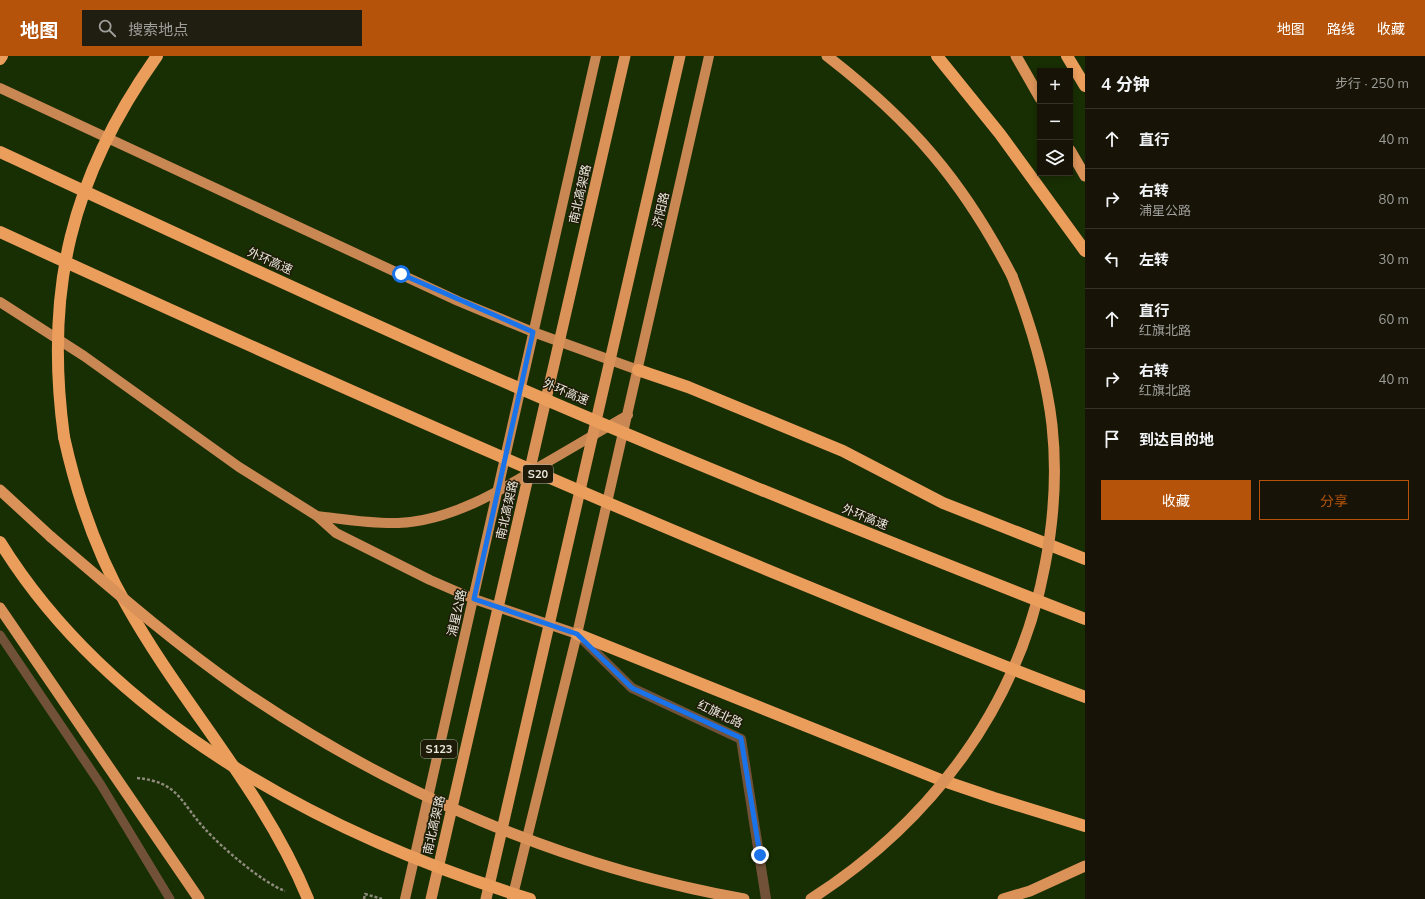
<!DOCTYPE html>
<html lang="zh">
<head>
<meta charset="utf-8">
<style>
  :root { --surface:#171407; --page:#201d11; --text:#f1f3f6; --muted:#9e9e9b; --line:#363328; --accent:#b45309 }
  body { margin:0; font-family:Mulish,"Noto Sans SC",sans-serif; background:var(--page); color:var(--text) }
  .controls { position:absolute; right:12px; top:12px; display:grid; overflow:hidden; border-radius:0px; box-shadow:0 2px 6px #0003 }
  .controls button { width:36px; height:36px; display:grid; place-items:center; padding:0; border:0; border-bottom:1px solid var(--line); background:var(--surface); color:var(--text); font:20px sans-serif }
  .stop { position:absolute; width:12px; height:12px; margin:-9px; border:3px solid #1a73e8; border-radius:50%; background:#fff }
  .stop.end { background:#1a73e8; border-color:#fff; box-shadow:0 1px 4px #0008 }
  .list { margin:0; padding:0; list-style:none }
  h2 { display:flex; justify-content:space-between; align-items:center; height:52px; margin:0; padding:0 16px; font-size:17px }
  h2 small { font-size:13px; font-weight:400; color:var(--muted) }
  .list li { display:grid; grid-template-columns:26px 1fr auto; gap:12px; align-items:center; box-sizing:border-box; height:60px; padding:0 16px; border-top:1px solid var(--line) }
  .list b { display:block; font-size:15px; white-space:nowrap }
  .list p { margin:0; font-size:13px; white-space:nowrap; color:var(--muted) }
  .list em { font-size:13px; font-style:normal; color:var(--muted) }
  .actions { display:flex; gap:8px; padding:12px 16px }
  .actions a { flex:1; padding:9px 0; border:1px solid var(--accent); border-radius:0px; text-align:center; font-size:14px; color:var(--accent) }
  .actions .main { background:var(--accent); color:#fff }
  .icon { flex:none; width:22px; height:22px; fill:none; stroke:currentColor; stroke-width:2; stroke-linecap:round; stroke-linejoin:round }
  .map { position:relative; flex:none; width:1085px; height:843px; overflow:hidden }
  header { display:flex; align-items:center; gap:24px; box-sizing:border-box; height:56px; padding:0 20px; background:var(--accent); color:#fff }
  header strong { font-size:19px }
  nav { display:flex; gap:22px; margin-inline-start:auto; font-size:14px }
  .search { width:280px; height:36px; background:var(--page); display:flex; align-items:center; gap:10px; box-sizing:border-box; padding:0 14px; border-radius:0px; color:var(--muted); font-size:15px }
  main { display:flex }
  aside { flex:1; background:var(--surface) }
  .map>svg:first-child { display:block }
</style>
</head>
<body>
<header>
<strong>地图</strong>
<div class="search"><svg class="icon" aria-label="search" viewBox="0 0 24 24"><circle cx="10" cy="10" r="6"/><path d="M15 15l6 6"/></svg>搜索地点</div>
<nav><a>地图</a><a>路线</a><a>收藏</a></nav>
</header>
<main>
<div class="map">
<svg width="1085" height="843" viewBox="0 0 1085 843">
  <rect width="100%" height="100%" fill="#1f1b09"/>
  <!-- green -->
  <path fill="#182e03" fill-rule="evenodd" d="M0,0H1085V843H0ZM1040,15H1070V117H1040Z"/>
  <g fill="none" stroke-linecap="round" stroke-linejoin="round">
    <!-- path -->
    <path stroke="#8e8b7c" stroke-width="2.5" stroke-dasharray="3 2" stroke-linecap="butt" d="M137,722C179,726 180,746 205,773C221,791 263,827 285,835
      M364,843L365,838L382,843"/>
    <!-- service -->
    <path stroke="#715239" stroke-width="9" d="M0,579L101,729L170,843"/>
    <!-- minor -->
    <path stroke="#715239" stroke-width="10" d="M578,579L632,632L741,683L766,843"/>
    <!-- primary -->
    <path stroke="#c98753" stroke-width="10" d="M0,32L458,245L533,276L638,314
      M0,246L84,300L239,411L317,460L336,477L430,524L474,543L577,578
      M317,460C343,463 371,468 398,467C451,465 500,435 544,408C572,392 600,375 628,359
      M405,843L596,0
      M512,843L577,578L709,0"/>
    <!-- trunk -->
    <path stroke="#da9258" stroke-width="11" d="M827,0C911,65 963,125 1012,220
      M1016,0L1040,42
      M1070,94L1085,120
      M0,434L51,481
      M1003,843L1030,835L1085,810"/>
    <!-- motorway -->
    <path stroke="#eb9d5c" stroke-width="12" d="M937,0L1000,78L1085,195
      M1067,0L1085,30
      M0,3L2,0
      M638,314L688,331L843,395L943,447L1085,503
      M64,381C77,440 96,496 127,550C183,650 264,735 308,843
      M577,578L941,724L994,742L1085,770"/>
    <!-- trunk-bridge -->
    <path stroke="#da9258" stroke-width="11" d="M51,481C112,533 174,587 240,633C391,736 563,811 744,843
      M0,552L199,843
      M431,843L625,0
      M486,843L680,0
      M811,843C931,766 1019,650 1045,509C1054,463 1057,415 1052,369C1046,317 1031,269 1012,220"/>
    <!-- motorway-bridge -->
    <path stroke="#eb9d5c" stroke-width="12" d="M0,96C153,167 305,238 459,306C666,397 875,481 1085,563
      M0,176C259,295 518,411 782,520C882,561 983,603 1085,641
      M64,381C44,234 71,121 157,0
      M0,486C113,669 330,781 530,843"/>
  </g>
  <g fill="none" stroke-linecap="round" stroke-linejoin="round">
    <!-- route -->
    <path stroke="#1a73e8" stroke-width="5" d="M401,218L533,276L474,543L577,578L632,632L741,682L760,799"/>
  </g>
  <g text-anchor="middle" stroke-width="3" stroke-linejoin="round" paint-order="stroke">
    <!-- shield labels -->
    <g fill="#1f1b09" stroke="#adaa9d" stroke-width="1">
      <rect x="523" y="409" width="30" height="18" rx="3"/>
      <rect x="421" y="684" width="36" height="18" rx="3"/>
    </g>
    <g font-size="11" font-weight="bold" fill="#eae8dc">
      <text x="538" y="422">S20</text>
      <text x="439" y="697">S123</text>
    </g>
    <!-- street labels -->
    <g font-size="12" fill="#eae8dc" stroke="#1f1b09">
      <text transform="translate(580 138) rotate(-77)" y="4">南北高架路</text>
      <text transform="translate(661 154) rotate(-77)" y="4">济阳路</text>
      <text transform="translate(270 205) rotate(24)" y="4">外环高速</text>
      <text transform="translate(566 336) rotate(23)" y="4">外环高速</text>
      <text transform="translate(507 454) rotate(-77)" y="4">南北高架路</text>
      <text transform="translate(865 461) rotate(22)" y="4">外环高速</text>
      <text transform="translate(457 557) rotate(-77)" y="4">浦星公路</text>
      <text transform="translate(720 658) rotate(25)" y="4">红旗北路</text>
      <text transform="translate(434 769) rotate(-77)" y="4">南北高架路</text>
    </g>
  </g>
</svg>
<div class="controls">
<button>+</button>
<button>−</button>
<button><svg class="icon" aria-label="layers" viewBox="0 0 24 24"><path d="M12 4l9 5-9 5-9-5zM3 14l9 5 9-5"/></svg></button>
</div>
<div class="stop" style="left:401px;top:218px"></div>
<div class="stop end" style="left:760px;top:799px"></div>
</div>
<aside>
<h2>4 分钟<small>步行 · 250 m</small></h2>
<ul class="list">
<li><svg class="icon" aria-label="ahead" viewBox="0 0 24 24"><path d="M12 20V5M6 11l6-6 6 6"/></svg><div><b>直行</b></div><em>40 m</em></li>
<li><svg class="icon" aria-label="right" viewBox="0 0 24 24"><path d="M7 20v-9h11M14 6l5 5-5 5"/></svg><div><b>右转</b><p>浦星公路</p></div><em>80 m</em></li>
<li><svg class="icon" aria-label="left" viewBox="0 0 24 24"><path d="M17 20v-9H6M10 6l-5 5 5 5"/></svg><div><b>左转</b></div><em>30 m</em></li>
<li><svg class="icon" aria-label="ahead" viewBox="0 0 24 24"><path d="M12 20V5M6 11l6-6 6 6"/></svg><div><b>直行</b><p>红旗北路</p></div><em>60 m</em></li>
<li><svg class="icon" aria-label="right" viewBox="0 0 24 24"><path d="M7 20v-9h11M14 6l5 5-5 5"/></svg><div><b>右转</b><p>红旗北路</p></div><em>40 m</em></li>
<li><svg class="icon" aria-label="arrive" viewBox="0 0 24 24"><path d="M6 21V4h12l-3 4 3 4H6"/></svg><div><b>到达目的地</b></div></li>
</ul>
<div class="actions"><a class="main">收藏</a><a>分享</a></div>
</aside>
</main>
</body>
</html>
